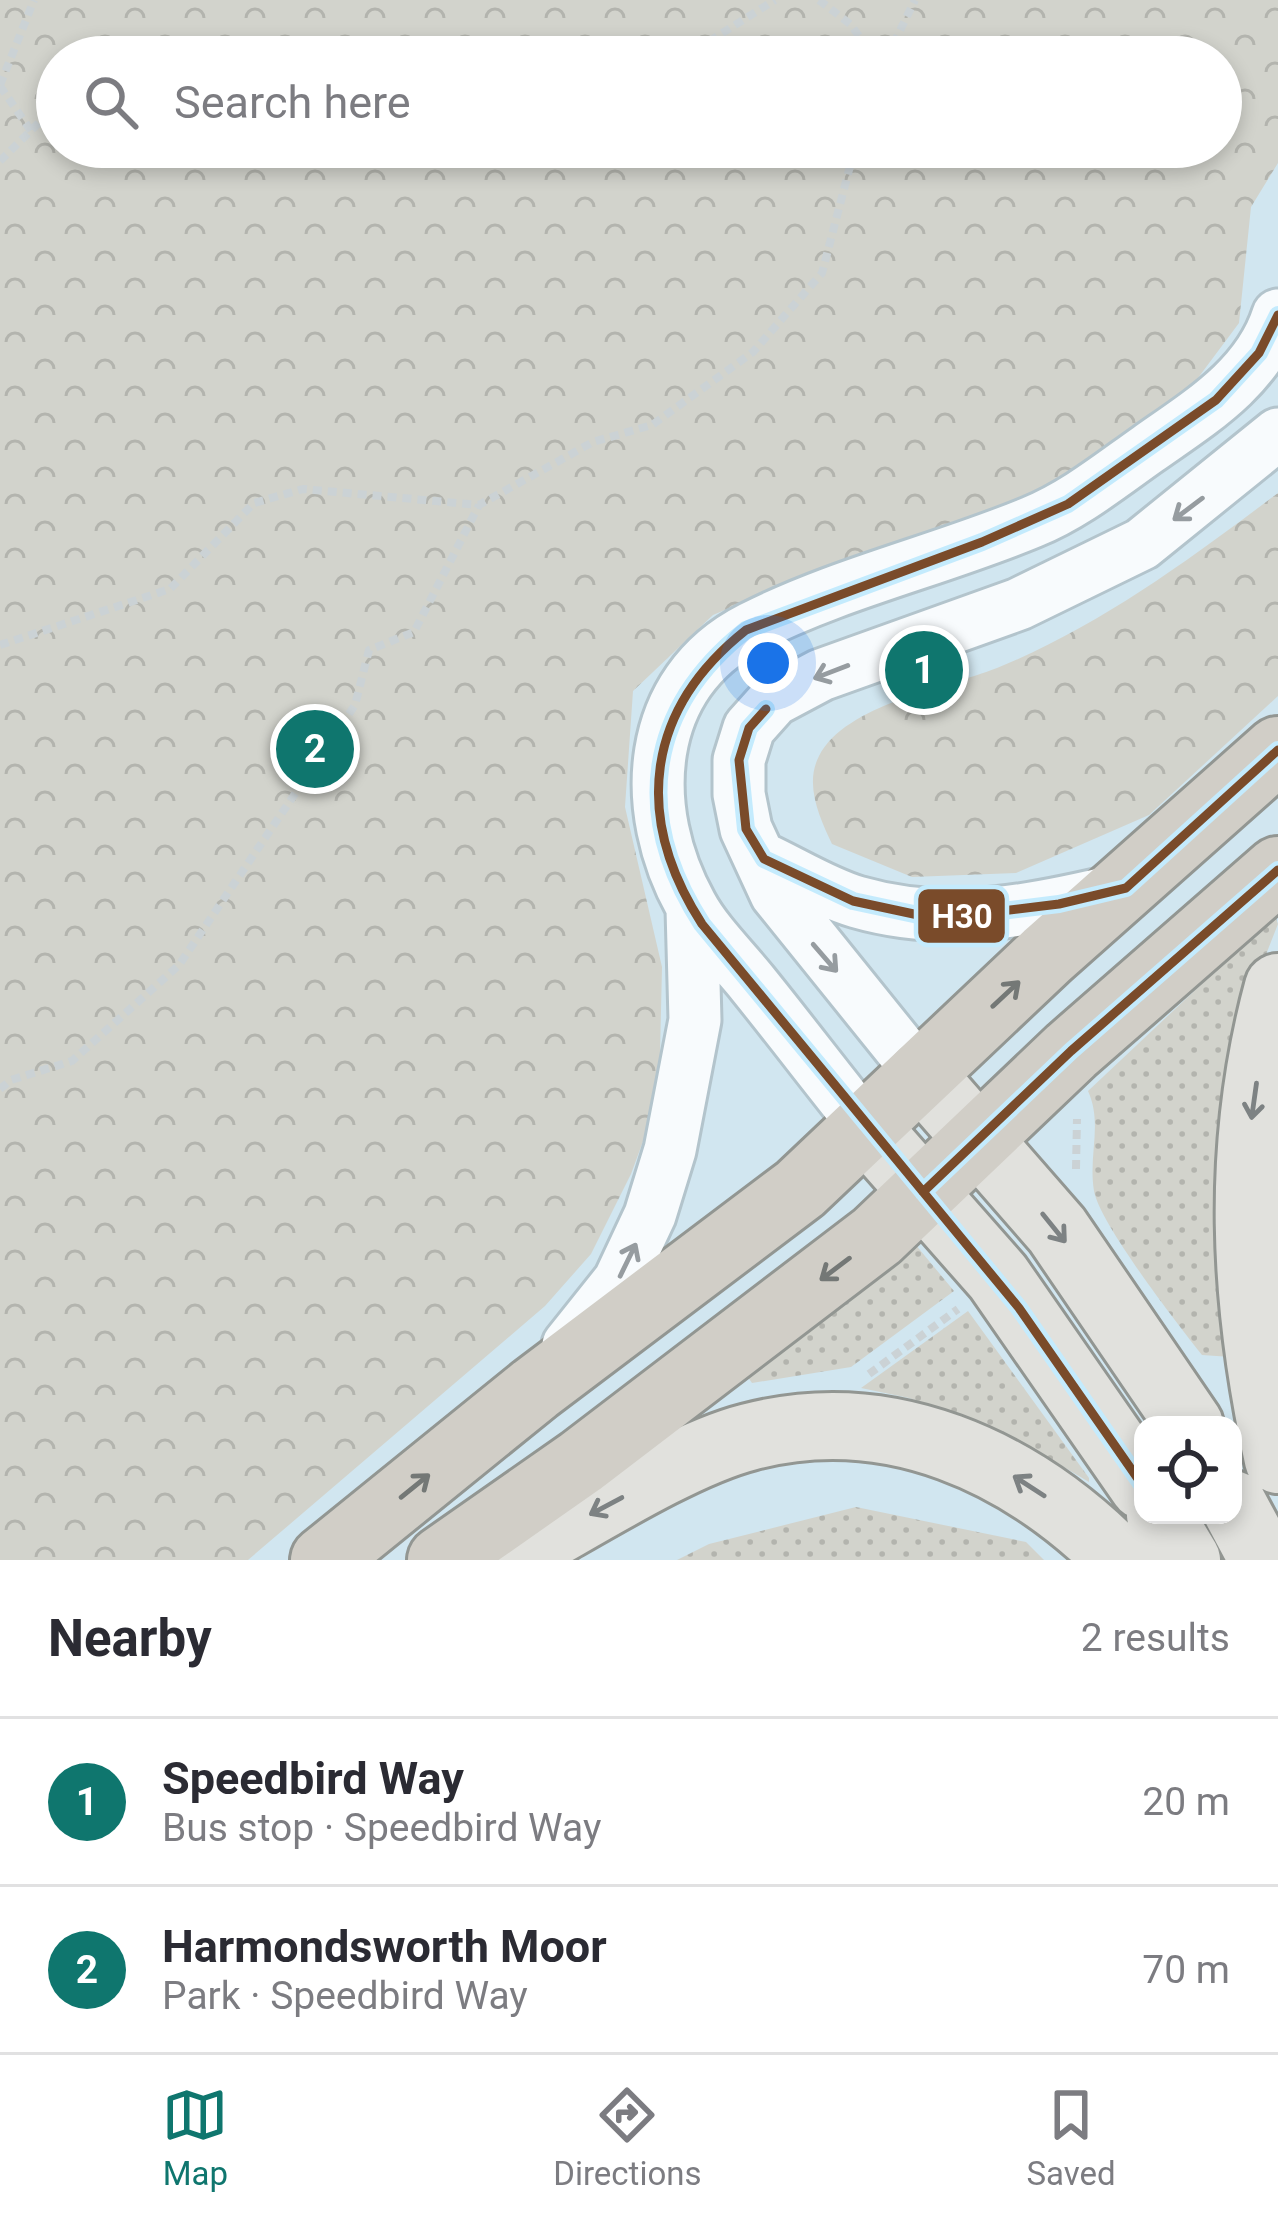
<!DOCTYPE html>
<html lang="en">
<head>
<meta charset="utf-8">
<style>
  :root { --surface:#fff; --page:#f7f7f7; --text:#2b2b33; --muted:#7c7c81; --line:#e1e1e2; --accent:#0f766e }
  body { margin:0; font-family:Roboto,sans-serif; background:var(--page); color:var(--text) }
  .controls { position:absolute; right:36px; bottom:36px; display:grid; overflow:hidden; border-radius:24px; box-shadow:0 6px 18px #0003 }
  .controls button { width:108px; height:108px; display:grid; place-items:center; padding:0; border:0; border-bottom:3px solid var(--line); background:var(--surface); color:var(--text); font:60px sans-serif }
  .you { position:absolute; left:768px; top:663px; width:42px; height:42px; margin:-30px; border:9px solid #fff; border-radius:50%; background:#1a73e8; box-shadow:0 0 0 18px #1a73e833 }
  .badge { display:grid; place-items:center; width:78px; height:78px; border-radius:50%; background:var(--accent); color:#fff; font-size:39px; font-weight:700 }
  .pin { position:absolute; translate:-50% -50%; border:6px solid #fff; box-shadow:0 3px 12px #0006 }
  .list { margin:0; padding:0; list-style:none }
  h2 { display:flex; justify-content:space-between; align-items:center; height:156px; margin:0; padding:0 48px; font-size:51px }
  h2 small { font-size:39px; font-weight:400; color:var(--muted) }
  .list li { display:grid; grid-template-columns:78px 1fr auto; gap:36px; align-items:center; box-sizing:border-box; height:168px; padding:0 48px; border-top:3px solid var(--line) }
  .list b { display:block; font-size:45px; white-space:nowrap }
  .list p { margin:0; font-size:39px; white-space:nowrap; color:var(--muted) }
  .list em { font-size:39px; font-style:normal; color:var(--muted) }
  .icon { flex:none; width:66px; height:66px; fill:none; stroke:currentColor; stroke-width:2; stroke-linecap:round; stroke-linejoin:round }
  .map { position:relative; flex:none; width:1278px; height:1560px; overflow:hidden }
  .search { position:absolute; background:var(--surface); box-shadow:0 6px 18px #0003; left:36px; right:36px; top:36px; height:132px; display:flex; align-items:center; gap:30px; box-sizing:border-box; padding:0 42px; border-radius:66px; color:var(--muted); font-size:45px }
  .sheet { height:492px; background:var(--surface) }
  nav { display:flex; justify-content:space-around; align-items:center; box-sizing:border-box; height:168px; border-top:3px solid var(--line); background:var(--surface); font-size:33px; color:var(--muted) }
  nav a { display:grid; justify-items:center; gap:6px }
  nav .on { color:var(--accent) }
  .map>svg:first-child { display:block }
</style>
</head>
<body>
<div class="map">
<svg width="1278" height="1560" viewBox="0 0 1278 1560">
  <defs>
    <pattern id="grass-dots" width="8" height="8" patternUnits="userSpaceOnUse" patternTransform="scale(3)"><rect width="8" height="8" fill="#d2d3cc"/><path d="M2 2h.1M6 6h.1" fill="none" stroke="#b3b4ae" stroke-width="1.8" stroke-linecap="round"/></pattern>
    <pattern id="park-crowns" width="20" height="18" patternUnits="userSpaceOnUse" patternTransform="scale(3)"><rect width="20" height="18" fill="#d2d3cc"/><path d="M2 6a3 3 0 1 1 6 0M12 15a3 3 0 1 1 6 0" fill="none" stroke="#b3b4ae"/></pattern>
  </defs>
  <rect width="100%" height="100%" fill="#d1e6f0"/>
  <!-- grass -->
  <path fill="url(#grass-dots)" d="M1275,915L1278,924L1241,1018L1231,1357L1202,1355C1178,1325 1100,1224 1094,1191C1088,1155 1103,1124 1088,1091Z
    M915,1244L954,1291L851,1367L752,1383L743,1370Z
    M968,1311L1089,1478V1482L1006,1433L909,1398L861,1388Z
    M856,1507L1026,1542L1044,1560H677L709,1544Z"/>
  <!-- park -->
  <path fill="url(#park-crowns)" fill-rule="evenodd" d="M0,0H1278V163L1251,207L1239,323L1189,390L1033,496L837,563L713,615L633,691L625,807L662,967L659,1098L631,1174L591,1254L545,1306L248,1560H0ZM57,57H1221V147H57Z
    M1278,493V696L1149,815L1016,873L912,877L832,844C820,818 804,785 819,756C846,704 946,688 997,668C1100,626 1190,559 1278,493Z"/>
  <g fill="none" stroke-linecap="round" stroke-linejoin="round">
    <!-- street casing -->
    <g stroke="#b3c4cc" stroke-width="57">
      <path id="street" d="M764,859C794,873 826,893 857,902C947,928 1032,911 1122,889
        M921,1074L776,894L746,829L739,794V760L749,728L774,700L821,675L1019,604L1142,544L1278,434
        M866,1127C828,1080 791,1031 753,984C733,959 706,933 691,905C638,810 643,683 751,628C839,583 941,560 1032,522C1074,505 1111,475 1148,449C1199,413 1258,378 1278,315
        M568,1345L619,1281L650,1215L670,1150L695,1020L692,909"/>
    </g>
    <!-- primary casing -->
    <g stroke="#929692" stroke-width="72">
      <path id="primary" d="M1278,987C1235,1146 1243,1301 1278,1460
        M921,1074L1057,1230L1190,1425
        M866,1127L998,1277L1143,1486
        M1233,1504L1263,1560
        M1160,1515L1187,1560
        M505,1560C573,1524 678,1455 749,1437C889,1400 1021,1461 1119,1560"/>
    </g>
    <!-- highway casing -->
    <g stroke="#929692" stroke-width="72">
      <path id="highway" d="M324,1560L535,1389L800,1189L1047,955L1278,750
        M441,1560L581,1462L877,1236L1071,1051L1278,870"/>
    </g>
    <!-- path -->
    <path stroke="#cbd2d5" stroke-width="8" stroke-dasharray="9 6" stroke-linecap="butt" d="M819,0L850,24L875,57
      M684,57L775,0
      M887,57L915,0
      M0,85L34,0
      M0,86L31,131
      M0,161L57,105
      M0,645L170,589L254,503L303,489L479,505L593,442L652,425L753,352L822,273L855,147
      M0,1089L11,1080L72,1061L179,965L355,705L369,650L414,632L479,505
      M1076,1169L1077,1119
      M869,1374L958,1309"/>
    <!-- street -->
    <use href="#street" stroke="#f8fbfd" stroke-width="51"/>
    <!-- primary -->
    <use href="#primary" stroke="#e1e1dd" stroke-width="66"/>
    <!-- highway -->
    <use href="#highway" stroke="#d1cec7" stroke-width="66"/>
    <!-- bus-1 casing -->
    <g stroke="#c4ebfd" stroke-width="18">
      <path id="bus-1" d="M766,709L749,728L739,760L746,829L764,859L853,901L937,919L1059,904L1126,888L1278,750
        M923,1192L1071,1051L1278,870
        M1143,1486L1019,1308L702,924C633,817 645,710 746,630L982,542L1068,504L1216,400L1259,353L1278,315"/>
    </g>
    <!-- bus-1 -->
    <use href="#bus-1" stroke="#7a4b2a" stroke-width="9"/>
  </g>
  <!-- one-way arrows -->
  <defs><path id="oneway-shaft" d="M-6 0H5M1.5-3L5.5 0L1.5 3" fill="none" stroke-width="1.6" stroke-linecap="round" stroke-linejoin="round" transform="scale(3)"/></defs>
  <g stroke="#969ca0">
    <use href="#oneway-shaft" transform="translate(1188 509) rotate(143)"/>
    <use href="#oneway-shaft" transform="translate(831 672) rotate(159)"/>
    <use href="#oneway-shaft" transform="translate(825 958) rotate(49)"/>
    <use href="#oneway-shaft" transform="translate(628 1260) rotate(-64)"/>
  </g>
  <g stroke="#747876">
    <use href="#oneway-shaft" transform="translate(1006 994) rotate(-43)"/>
    <use href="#oneway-shaft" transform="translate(835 1269) rotate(143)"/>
    <use href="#oneway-shaft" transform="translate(415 1486) rotate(-39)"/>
  </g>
  <g stroke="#7d8283">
    <use href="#oneway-shaft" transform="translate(1254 1101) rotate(98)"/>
    <use href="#oneway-shaft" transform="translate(1054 1228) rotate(51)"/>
    <use href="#oneway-shaft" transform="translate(1029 1486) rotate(-147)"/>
    <use href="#oneway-shaft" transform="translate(606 1506) rotate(152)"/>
  </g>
  <rect stroke="#c4ebfd" stroke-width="4.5" x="916" y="887" width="91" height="58" rx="12" fill="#7a4b2a"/>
  <g font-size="33" text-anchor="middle" font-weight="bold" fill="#fff">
    <text x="962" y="928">H30</text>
  </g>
</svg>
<div class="controls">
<button><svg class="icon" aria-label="locate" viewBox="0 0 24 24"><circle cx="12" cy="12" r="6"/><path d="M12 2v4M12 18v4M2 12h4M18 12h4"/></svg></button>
</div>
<div class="you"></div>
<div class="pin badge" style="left:924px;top:670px">1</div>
<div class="pin badge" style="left:315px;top:749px">2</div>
<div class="search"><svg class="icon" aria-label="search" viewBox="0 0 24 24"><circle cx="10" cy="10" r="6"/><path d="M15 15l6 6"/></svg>Search here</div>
</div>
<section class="sheet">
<h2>Nearby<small>2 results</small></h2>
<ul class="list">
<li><span class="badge">1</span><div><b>Speedbird Way</b><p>Bus stop · Speedbird Way</p></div><em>20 m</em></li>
<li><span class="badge">2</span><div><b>Harmondsworth Moor</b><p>Park · Speedbird Way</p></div><em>70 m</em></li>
</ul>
</section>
<nav>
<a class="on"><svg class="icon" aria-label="map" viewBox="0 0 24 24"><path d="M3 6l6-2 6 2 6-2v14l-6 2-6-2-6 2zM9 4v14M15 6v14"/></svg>Map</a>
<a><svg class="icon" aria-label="directions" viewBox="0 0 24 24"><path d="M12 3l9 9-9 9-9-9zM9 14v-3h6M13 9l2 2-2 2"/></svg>Directions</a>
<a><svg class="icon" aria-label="saved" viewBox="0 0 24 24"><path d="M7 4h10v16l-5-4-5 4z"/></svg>Saved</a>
</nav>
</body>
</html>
